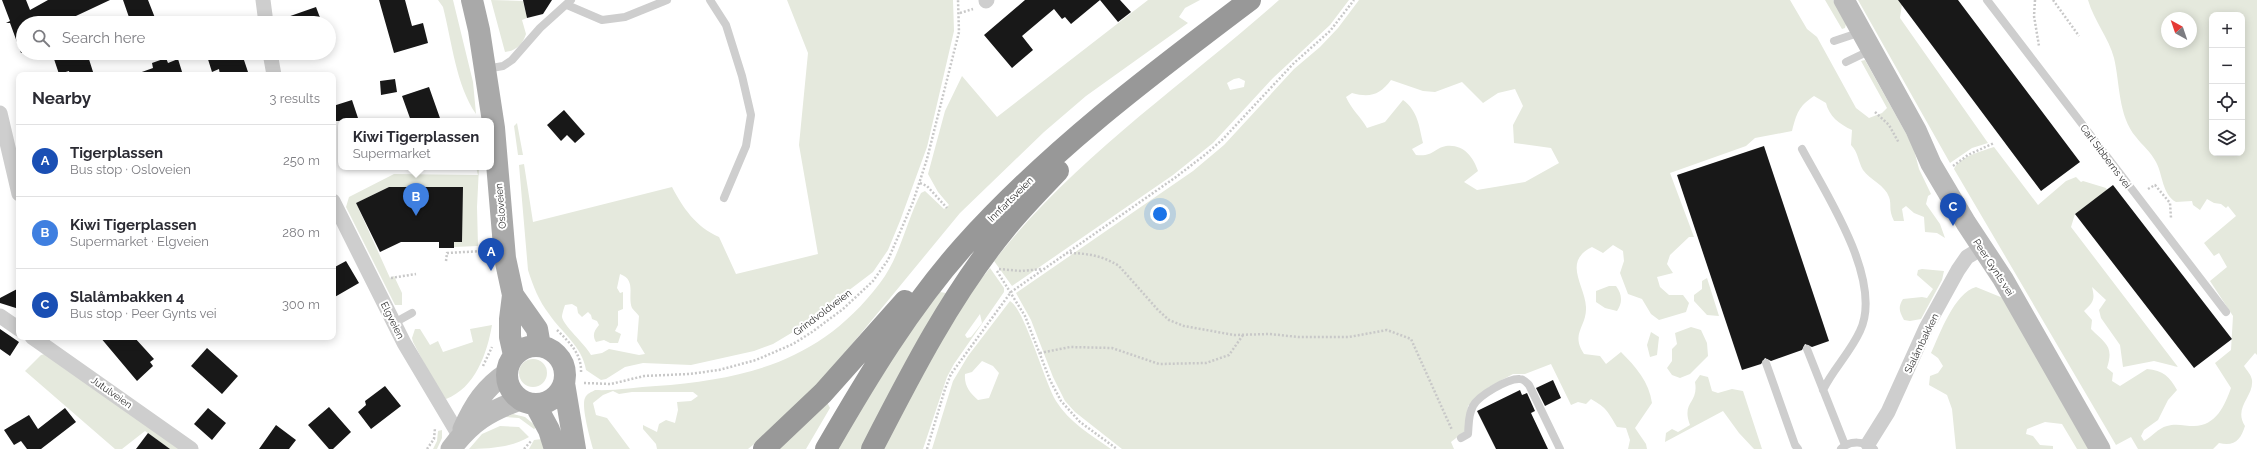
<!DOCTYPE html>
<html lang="en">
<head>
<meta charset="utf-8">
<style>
  :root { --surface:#fff; --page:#f2f2f3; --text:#2b2b33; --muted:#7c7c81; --line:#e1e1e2; --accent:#0f766e }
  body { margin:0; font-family:Raleway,sans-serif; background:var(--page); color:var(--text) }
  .controls { position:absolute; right:12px; top:12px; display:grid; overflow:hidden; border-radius:8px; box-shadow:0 2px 10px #0003 }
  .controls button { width:36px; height:36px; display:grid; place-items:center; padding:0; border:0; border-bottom:1px solid var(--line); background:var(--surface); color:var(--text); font:20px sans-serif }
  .compass { position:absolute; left:2161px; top:12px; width:36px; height:36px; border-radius:50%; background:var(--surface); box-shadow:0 2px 10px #0003; rotate:320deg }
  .you { position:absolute; left:1160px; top:214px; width:14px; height:14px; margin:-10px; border:3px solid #fff; border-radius:50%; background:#1a73e8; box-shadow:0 0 0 6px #1a73e833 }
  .badge { display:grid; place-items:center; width:26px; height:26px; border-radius:50%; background:var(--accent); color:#fff; font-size:13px; font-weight:700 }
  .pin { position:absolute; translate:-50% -33px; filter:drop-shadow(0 1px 2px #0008) }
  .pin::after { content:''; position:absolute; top:21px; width:14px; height:12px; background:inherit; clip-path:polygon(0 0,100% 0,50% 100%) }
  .popup { position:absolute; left:338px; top:118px; width:156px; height:52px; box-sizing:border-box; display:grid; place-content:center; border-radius:8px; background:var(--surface); filter:drop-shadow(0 1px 3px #0005); font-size:13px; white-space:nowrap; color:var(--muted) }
  .popup b { font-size:15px; color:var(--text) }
  .popup::after { content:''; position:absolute; left:50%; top:100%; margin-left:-8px; border:8px solid transparent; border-top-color:var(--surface) }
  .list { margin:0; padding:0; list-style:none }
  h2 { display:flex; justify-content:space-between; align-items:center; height:52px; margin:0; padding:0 16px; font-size:17px }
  h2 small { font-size:13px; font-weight:400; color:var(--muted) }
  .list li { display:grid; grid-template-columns:26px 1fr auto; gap:12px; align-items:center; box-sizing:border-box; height:72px; padding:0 16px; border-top:1px solid var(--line) }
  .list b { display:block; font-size:15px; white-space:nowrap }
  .list p { margin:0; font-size:13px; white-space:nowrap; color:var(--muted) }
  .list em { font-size:13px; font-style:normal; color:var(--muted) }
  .icon { flex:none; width:22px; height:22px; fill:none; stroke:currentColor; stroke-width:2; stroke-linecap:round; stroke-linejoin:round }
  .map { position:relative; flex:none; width:2257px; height:449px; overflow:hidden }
  .search { position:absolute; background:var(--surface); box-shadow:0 2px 10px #0003; left:16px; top:16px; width:320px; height:44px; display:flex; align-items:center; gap:10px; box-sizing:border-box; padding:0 14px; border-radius:22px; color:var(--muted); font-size:15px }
  .panel { position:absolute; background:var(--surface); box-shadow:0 2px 10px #0003; left:16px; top:72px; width:320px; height:268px; border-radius:8px }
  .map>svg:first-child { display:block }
</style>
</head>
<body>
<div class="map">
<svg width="2257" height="449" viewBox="0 0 2257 449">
  <rect width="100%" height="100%" fill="#fff"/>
  <!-- green -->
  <path fill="#e5e9dd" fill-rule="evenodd" d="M431,0H453L473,82L476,114C456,85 452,42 443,7L438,0Z
    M491,0L523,1L527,18L522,20L526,34C523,44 516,51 505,52Z
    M787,0H953L954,31L927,147L900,221L888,250L873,272L798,329L773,344L754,351L691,365L643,363L625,367L606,379L601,380L586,370C582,346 562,333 549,314C539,301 533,286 528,270L519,165L524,164L533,222L672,187C683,208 696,227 719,237L736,274L818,254L799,145L808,53ZM620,274C637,280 627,296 632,308C634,311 637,313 639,316L637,341L645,354L639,355L609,349L602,353L591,355C585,344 563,325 562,317C562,314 564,308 565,305L572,304L577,307L578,313L582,317L588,312L591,315L592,319L597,321L599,325C594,331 592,335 596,342L604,340L610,343H618L621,334L615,331L618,325V311L623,309V292L620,293L617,288Z
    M1148,0H1200L1185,8L1179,17L1188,23L1086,96L1044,132L960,213L830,371L775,427L748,449H657L656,444L643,429V425L657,432L659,424L666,420L675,423L678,410L677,402L691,401L698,396L693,392H632L619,394L613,391L603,395L593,403L596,415L607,418L630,449H593C590,438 581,407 585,398C587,393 592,392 595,390C615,391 636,387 656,386C748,379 821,361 880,283C900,257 906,222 921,193L925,191L944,209L949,205L938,192L928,174L945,111L962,76L997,117Z
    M1279,0H1349L1330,25L1273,78L1213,143L1173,175L1012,286L994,261C1074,158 1182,86 1279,0ZM1239,78L1245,81L1244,87L1230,90L1227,83L1234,79Z
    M1359,0H1790L1807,29L1817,37L1856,108L1869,118L1882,113L1887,108L1861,61L1865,60L1913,146L1919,169L1931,194L1928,196L1926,204L1940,224L1945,238L1937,233L1925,232L1924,217L1914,213L1906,206L1902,209L1904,221H1894C1888,209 1892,205 1889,197C1885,185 1870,180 1863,170C1858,161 1858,152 1851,145L1852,130C1839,124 1829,116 1826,103L1814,96C1798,107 1797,113 1792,131L1755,138L1746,146L1670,173L1694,237H1689L1670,255L1667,264L1673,273L1657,277L1660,287L1669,295H1683L1689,303L1686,312L1659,320L1651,314L1642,299L1628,294L1620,273L1624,261L1623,251L1613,245L1603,253L1592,247C1562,262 1585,285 1586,307C1587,327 1570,333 1584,354L1600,356L1606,364L1621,352C1636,367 1649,382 1652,403L1635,428L1646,444L1647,449H1628L1630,440L1626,428L1617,427C1608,412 1607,408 1591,399L1586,404L1578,402L1571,405L1551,364L1525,374H1513L1489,387L1468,406L1465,431L1451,442L1454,449H1122L1075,412L1065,401L1053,377L1031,320L1016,293L1193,171L1224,145L1294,69L1320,47L1338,28ZM1391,80L1423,91L1435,92L1462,82L1483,103L1498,93L1515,89L1523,106L1513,125L1514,143L1551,148L1559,163L1525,182L1477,190L1464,182L1478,171C1473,156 1463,144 1446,146C1434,148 1434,157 1416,155L1412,149L1423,143C1419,126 1418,111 1403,100L1385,122L1367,128C1361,117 1351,109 1346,97L1352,93C1370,98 1380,95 1391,80Z
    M1825,0H1833L1846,24L1845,28L1842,29Z
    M1858,0H1899L1902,4L1900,18L1988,143L1972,148L1950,163Z
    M2088,0H2257V355L2255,353L2244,366C2247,371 2251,374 2252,380C2254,397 2233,407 2245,426C2241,439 2235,447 2219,443L2213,449H2138L2131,437L2116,445L1954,169C1959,157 1982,151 1994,147L2038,205L2066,181L2076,177L2081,182L2083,181L2106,188L2107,190L2075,214L2071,227L2178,367L2154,361L2123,367L2120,345L2101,318L2099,310L2106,300L2092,287C2095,299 2094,302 2084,311L2092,320L2091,329C2106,344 2114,346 2107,368L2113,373L2112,381L2120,386L2147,369C2163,370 2170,377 2177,390L2168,400L2158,420L2144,430L2141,436L2144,441C2152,437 2158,428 2167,426C2176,423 2185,426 2194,426C2216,426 2225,405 2231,388L2215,363L2231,350L2233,316L2210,281L2227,267L2219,253L2214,256L2204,243L2236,216L2228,206L2226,208L2221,204L2214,203L2207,199L2200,210L2193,205L2192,201L2176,202C2162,194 2163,175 2156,162C2151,152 2142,145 2136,137C2118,116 2120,83 2114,58C2109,38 2094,21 2088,0ZM2212,15H2242V153H2212ZM2167,18H2191V42H2167Z
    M517,123L523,155H518L514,126Z
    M476,167H479L477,207L478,246L454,247V242L462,241V187H389L356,203L390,278L394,276L402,293V305H395L346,207L349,197L394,174L478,175Z
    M990,268L1004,288V292L954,364L947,377L923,449H882L934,351L972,290ZM980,314L982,323L971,337L967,338L965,335Z
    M1922,269L1944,271L1942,280L1921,319L1910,321L1904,320C1899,311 1898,307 1903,299L1922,297L1927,298L1933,289L1917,275L1918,270Z
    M1707,278L1719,316L1707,315L1694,301V295L1702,289V281Z
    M1609,286H1616C1622,294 1623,302 1617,311L1605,308L1596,302V291Z
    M1976,287L2003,298L2090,449H2077L2062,424L2045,422L2027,429L2026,434L2033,436L2040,445L2053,446V449H1956L1952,409L1947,395L1929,385L1930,376L1938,373L1943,366L1938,358L1931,353C1940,334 1954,293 1976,287Z
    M940,292L946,293L865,449H837L909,331Z
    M1010,301C1025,310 1044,381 1056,401C1069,422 1091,435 1111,449H932L953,381L968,356ZM982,361L993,366L999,373L989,398L978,400C970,393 964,386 965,374L972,372Z
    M492,325C487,354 475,388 446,399L435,384L413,342L412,338L415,329H420L430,345L438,341L443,352L473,342L470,329Z
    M1691,327L1701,330L1707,343L1708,356L1690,374L1680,378L1672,375L1667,368L1672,361V349L1677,344L1675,333Z
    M1651,332L1659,337L1657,355L1650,357L1647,345Z
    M45,354L181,449H170L145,431L122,449H115L25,371L41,355Z
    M519 373a14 14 0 1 1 28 0a14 14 0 1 1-28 0Z
    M1700,375L1708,377L1712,391L1718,393L1732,389L1743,391L1762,449H1754L1739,433L1723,411L1665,442L1666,433L1672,429L1678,432L1690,425C1681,401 1699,404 1695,382Z
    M827,402L830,408L806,449H776Z
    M513,414L525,417L537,427L534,429L519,418L505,417Z
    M500,426L519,427L529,437C513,447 488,449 469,449L482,434Z
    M442,430V438L437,449H433L437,441L438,431Z
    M542,439L549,449H529L534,440Z"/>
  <!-- building -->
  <path fill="#181818" d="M2,0H26L30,10L48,0H110L61,23H23V53H21L10,23H6L10,21Z
    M123,0H148L157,23H131Z
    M379,0H405L412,26L423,23L428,43L394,53Z
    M523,0H552L543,14L527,18Z
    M1025,0H1100L1071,24L1065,17L1062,19L1054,9L1022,36L1033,50L1012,68L984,35Z
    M1100,0H1120L1131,12L1118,22Z
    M1898,0H1958L2080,162L2041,191Z
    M316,7L322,23H277L276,21Z
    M52,53H87L94,75H70L69,71L59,74Z
    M206,53H235L237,60L243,57L249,75H220L219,69L212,72Z
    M166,58L168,63L178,59L183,75H140L139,73L153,68L152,63Z
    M395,79L397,92L381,95L380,81Z
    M429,87L441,121H411L402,96Z
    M352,100L359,121H333V106Z
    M564,110L585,134L575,143L567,135L561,141L547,125Z
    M1764,146L1829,341L1812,347L1805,344L1802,350L1771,361L1765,358L1761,364L1742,370L1677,175Z
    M2113,185L2232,339L2194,368L2075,214Z
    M389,187H463L462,242H454V248H439V242H401L380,252L356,203Z
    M346,261L359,283L333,298V268Z
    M19,288V309L0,303V298Z
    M0,329L19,342L10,356L0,349Z
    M100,337H134L154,359L150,362L153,366L137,381Z
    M207,348L238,376L222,394L191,366Z
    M1553,380L1561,398L1545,406L1536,388Z
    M385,386L401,406L371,429L358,412L366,405L365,401Z
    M1520,390L1522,395L1527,393L1535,411L1531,413L1548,449H1496L1477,411Z
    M329,407L351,432L333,449H329L308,425Z
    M65,408L76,422L41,449H27L21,441L14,445L4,430L29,415L38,429Z
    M208,408L226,423L212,440L194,424Z
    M276,425L296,440L289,449H259Z
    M148,433L170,449H136Z"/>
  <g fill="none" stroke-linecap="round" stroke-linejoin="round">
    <!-- path -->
    <path stroke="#c8c8c8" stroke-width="2.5" stroke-dasharray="2 2" stroke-linecap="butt" d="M2035,0L2034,16L2039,46
      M2053,0L2079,36
      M960,13L973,9
      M1875,112L1889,125L1899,143
      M1953,166L1968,155L1994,143
      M920,183L927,186L947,208
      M2148,189L2155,185L2170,203L2171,218
      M1066,253C1085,253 1102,255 1119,266L1158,310L1169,320L1184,326L1234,335L1270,334L1298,337H1349L1387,330L1411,339L1452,430
      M446,261L447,253L483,251
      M999,269L1021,271L1042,269
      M997,271L1025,316L1050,380L1061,401L1080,422L1117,449
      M391,278L416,274
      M557,330C570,343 582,354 581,373
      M1040,353L1070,347L1112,348L1159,364L1206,363L1229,355L1243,335
      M483,366L492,347
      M584,383L611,384L644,376L689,374L719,370L756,360L793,344L812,332L843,309L873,281L888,260L913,202L927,159L959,32L958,0
      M427,449L434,439L435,428
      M524,449L532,440
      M927,449L945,389L951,374L1011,292L1176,177L1206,154L1223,139L1294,63L1330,31L1354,0"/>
    <!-- lane -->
    <path stroke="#cecece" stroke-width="8" d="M710,0L726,25L742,76L751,115L746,146L724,198
      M1987,0L2226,312
      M567,5L602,20L625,17L667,0
      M1834,41L1861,32
      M1846,62L1871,50
      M486,69L503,66L512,60L540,28L571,0
      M1802,149C1826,194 1884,281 1860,331C1850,353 1833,369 1823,390
      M394,323L412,313
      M1807,349L1845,445
      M1766,363L1795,445L1798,449
      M1461,438L1468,434C1469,424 1468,415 1473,406C1478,396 1508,378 1520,379C1524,379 1526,382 1529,385L1560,449
      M1841,449C1849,440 1866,441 1874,449"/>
    <!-- street -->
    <path stroke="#cecece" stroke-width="15" d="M263,0L266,23
      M986,1L987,0
      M270,53L274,75
      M0,113L19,194
      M333,201L404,343L460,437
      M0,316L19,329
      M32,337L191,449
      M1868,444L1888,412L1926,328L1958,270L1967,257L1982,248"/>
    <!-- secondary -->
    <path stroke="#bbb" stroke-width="21" d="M1844,0L1916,130L1931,164L1966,223L2003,279L2100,449
      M463,429C474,405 485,387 507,373
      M451,449C471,422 489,411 520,400"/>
    <!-- primary -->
    <path stroke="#a9a9a9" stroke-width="22" d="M472,0L479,30L494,128L505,258L513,295L510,319V337L514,355
      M513,295L537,329L540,346
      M507 375a29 29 0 1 1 58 0a29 29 0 1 1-58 0Z
      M564,383L575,449
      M535,404L549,430L555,449"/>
    <!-- highway -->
    <path stroke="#989898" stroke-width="22" d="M764,449L823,393L905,301
      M826,449C867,378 909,308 963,247C1048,152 1149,76 1250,0
      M872,449C911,373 951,295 1005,229C1022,208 1040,190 1058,171"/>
  </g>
  <g text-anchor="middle" stroke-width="4" stroke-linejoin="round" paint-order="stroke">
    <!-- street labels -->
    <g font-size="10" fill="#313131" stroke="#fff">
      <text transform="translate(2106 156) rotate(53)" y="4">Carl Sibberns vei</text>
      <text transform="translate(1010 199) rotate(-45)" y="4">Innfartsveien</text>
      <text transform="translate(500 206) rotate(-95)" y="4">Osloveien</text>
      <text transform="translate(1994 267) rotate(57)" y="4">Peer Gynts vei</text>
      <text transform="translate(822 312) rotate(-37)" y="4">Grindvoldveien</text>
      <text transform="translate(393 320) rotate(63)" y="4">Elgveien</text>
      <text transform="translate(1921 343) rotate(-64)" y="4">Slalåmbakken</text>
      <text transform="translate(112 392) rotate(35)" y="4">Jutulveien</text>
    </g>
  </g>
</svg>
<div class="controls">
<button>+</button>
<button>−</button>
<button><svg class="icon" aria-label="locate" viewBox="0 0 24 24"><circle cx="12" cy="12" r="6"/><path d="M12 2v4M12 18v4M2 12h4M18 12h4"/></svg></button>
<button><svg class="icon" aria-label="layers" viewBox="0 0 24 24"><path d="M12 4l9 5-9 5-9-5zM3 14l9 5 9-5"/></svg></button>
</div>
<svg class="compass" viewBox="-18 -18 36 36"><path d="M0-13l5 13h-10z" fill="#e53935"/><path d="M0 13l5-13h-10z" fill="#7c7c81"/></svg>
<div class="you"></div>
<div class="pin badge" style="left:491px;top:271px;background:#1a4fb4">A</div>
<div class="pin badge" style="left:416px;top:216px;background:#3f7fe0">B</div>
<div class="popup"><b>Kiwi Tigerplassen</b>Supermarket</div>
<div class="pin badge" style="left:1953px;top:226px;background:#1a4fb4">C</div>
<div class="search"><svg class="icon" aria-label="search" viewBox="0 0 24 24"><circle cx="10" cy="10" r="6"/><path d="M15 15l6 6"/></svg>Search here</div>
<section class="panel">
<h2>Nearby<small>3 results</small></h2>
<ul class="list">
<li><span class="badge" style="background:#1a4fb4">A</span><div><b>Tigerplassen</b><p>Bus stop · Osloveien</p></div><em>250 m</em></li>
<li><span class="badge" style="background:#3f7fe0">B</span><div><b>Kiwi Tigerplassen</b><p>Supermarket · Elgveien</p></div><em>280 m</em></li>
<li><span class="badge" style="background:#1a4fb4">C</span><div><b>Slalåmbakken 4</b><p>Bus stop · Peer Gynts vei</p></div><em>300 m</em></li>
</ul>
</section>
</div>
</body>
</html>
